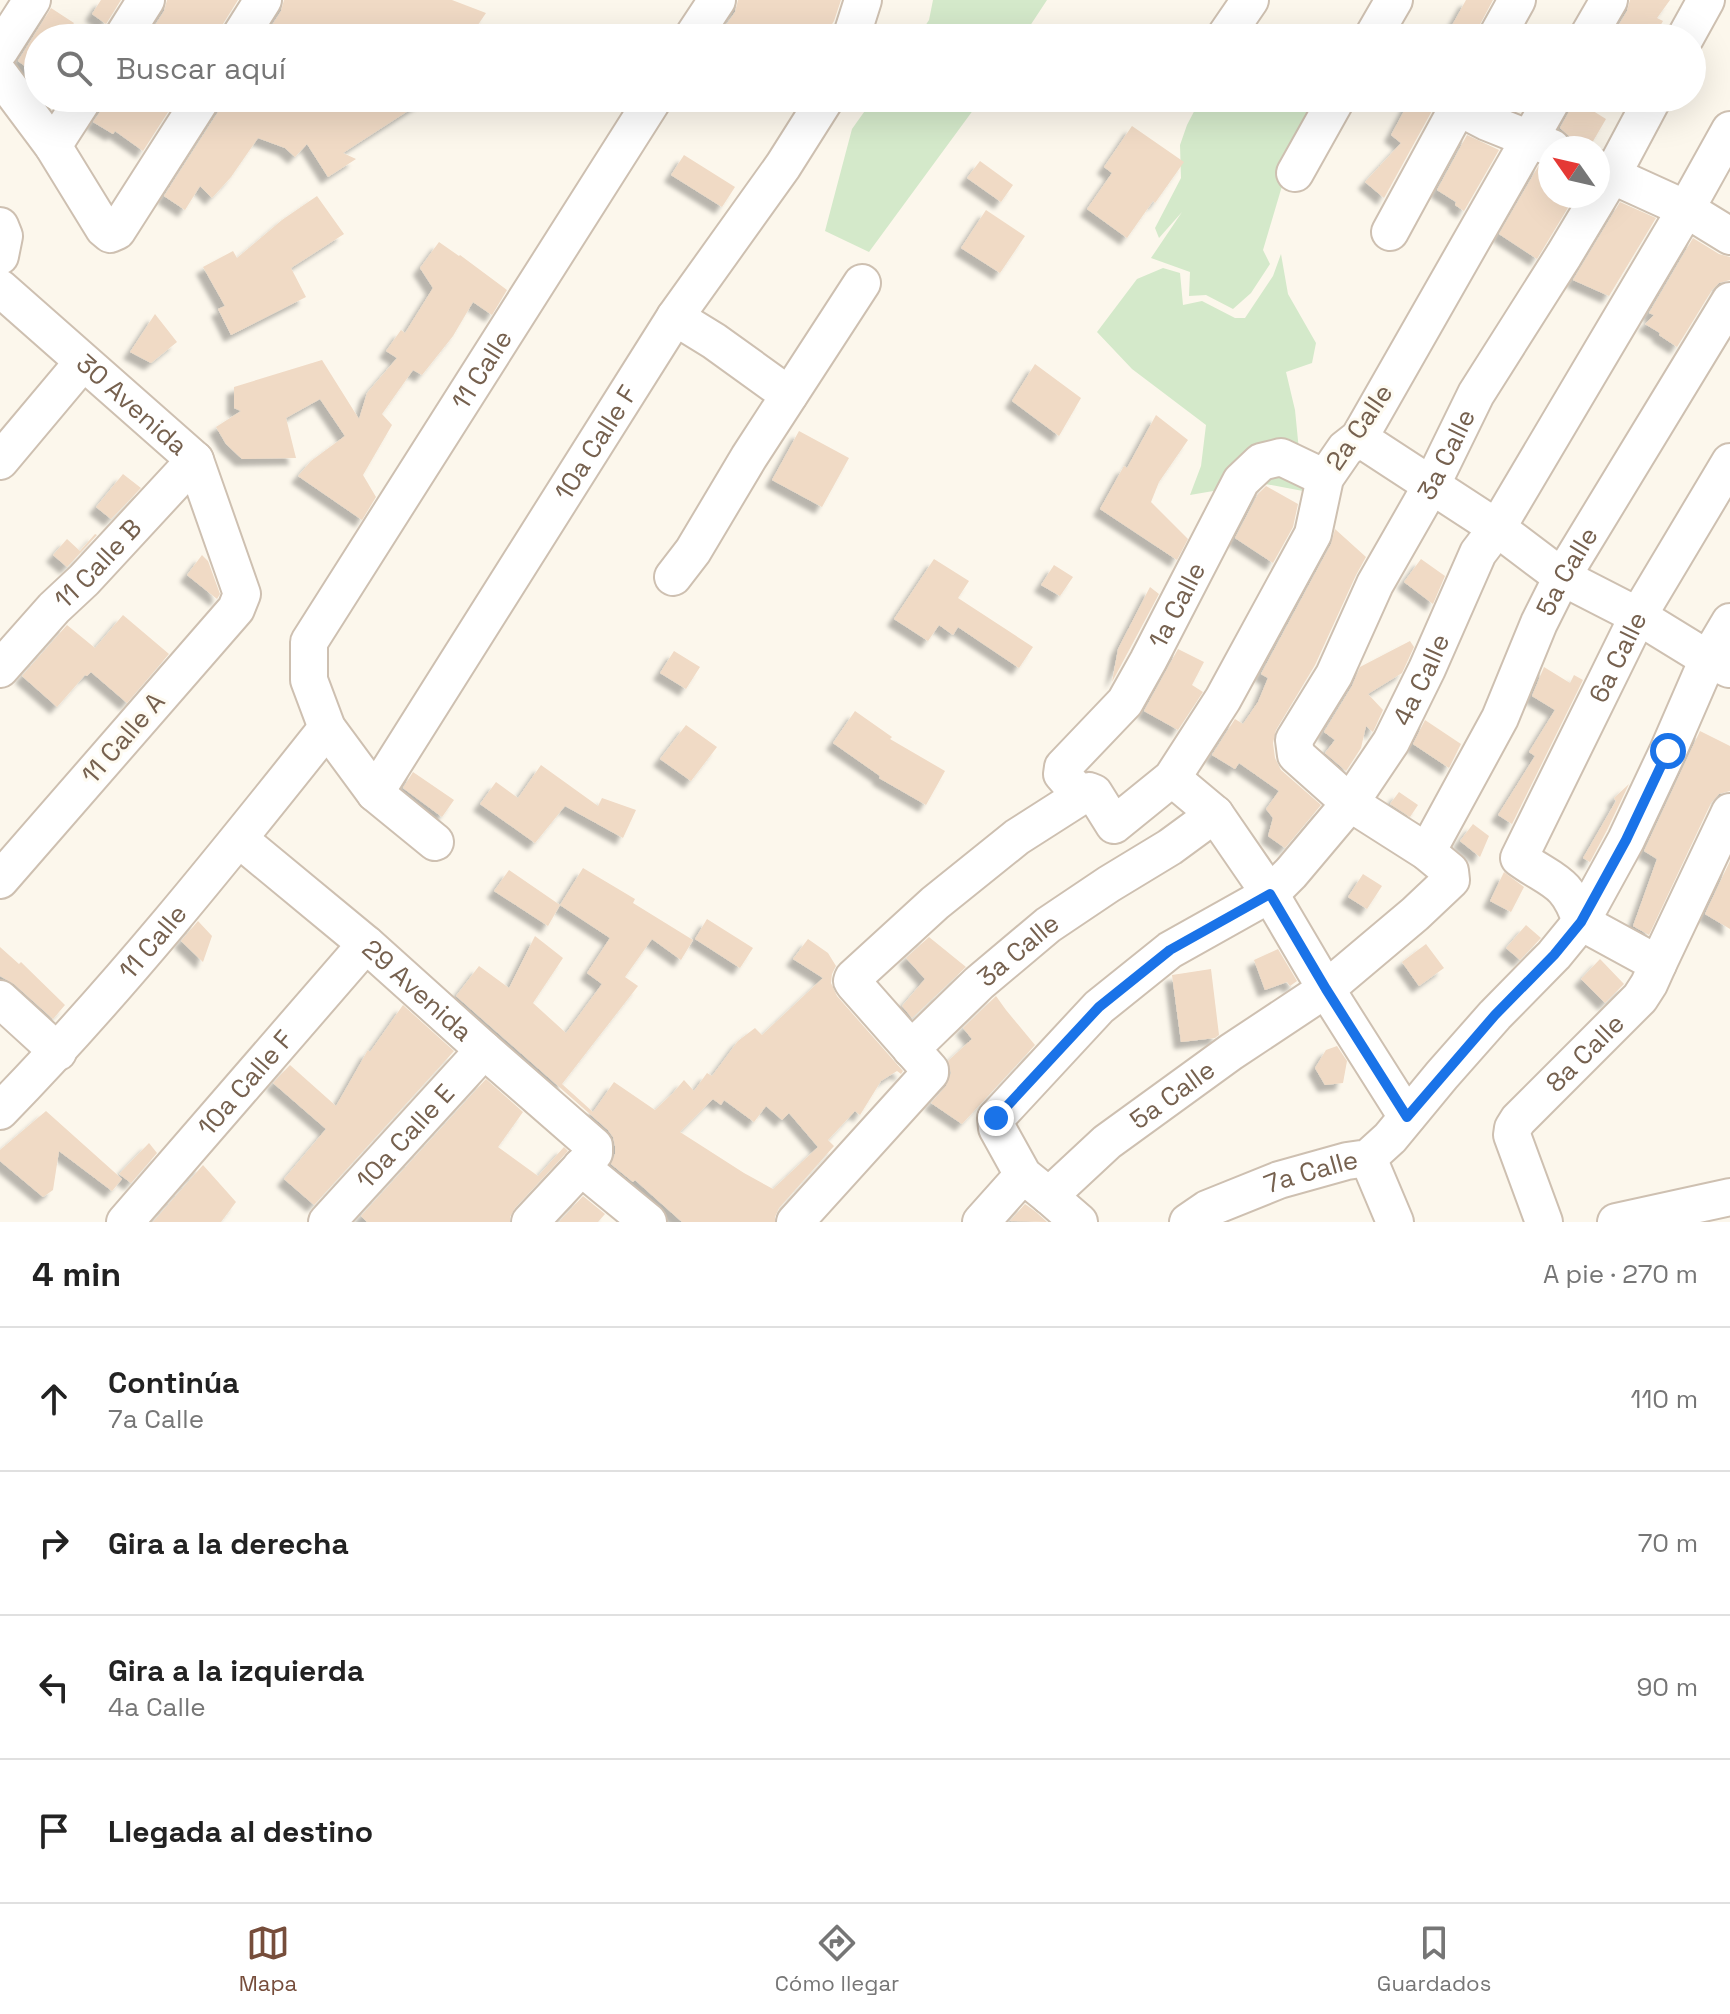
<!DOCTYPE html>
<html lang="es">
<head>
<meta charset="utf-8">
<style>
  :root { --surface:#fff; --page:#f6f6f6; --text:#222; --muted:#767676; --line:#e0e0e0; --accent:#764d3b }
  body { margin:0; font-family:"Space Grotesk",sans-serif; background:var(--page); color:var(--text) }
  .compass { position:absolute; left:1538px; top:136px; width:72px; height:72px; border-radius:50%; background:var(--surface); box-shadow:0 8px 32px #0002; rotate:304deg }
  .stop { position:absolute; width:24px; height:24px; margin:-18px; border:6px solid #1a73e8; border-radius:50%; background:#fff }
  .stop.end { background:#1a73e8; border-color:#fff; box-shadow:0 2px 8px #0008 }
  .list { margin:0; padding:0; list-style:none }
  h2 { display:flex; justify-content:space-between; align-items:center; height:104px; margin:0; padding:0 32px; font-size:34px }
  h2 small { font-size:26px; font-weight:400; color:var(--muted) }
  .list li { display:grid; grid-template-columns:52px 1fr auto; gap:24px; align-items:center; box-sizing:border-box; height:144px; padding:0 32px; border-top:2px solid var(--line) }
  .list b { display:block; font-size:30px; white-space:nowrap }
  .list p { margin:0; font-size:26px; white-space:nowrap; color:var(--muted) }
  .list em { font-size:26px; font-style:normal; color:var(--muted) }
  .icon { flex:none; width:44px; height:44px; fill:none; stroke:currentColor; stroke-width:2; stroke-linecap:round; stroke-linejoin:round }
  .map { position:relative; flex:none; width:1730px; height:1222px; overflow:hidden }
  .search { position:absolute; background:var(--surface); box-shadow:0 8px 32px #0002; left:24px; right:24px; top:24px; height:88px; display:flex; align-items:center; gap:20px; box-sizing:border-box; padding:0 28px; border-radius:44px; color:var(--muted); font-size:30px }
  .sheet { height:680px; background:var(--surface) }
  nav { display:flex; justify-content:space-around; align-items:center; box-sizing:border-box; height:112px; border-top:2px solid var(--line); background:var(--surface); font-size:22px; color:var(--muted) }
  nav a { display:grid; justify-items:center; gap:4px }
  nav .on { color:var(--accent) }
  .map>svg:first-child { display:block }
</style>
</head>
<body>
<div class="map">
<svg width="1730" height="1222" viewBox="0 0 1730 1222">
  <defs>
    <filter id="shadow"><feDropShadow dx="-7" dy="7" stdDeviation="2" flood-color="#0004"/></filter>
  </defs>
  <rect width="100%" height="100%" fill="#fcf7ec"/>
  <!-- green -->
  <path fill="#d4e9ca" d="M933,0H1047L1022,38H917L929,20Z
    M874,98H982L869,252L825,231L852,129Z
    M1201,98H1323L1290,159L1263,250L1270,264L1251,293L1233,309L1206,295L1189,296L1190,272L1151,258L1182,212L1159,238L1155,228L1181,178L1180,145L1187,125Z
    M1281,254L1288,294L1316,343L1312,363L1286,372L1295,410L1303,491L1260,483L1190,495L1201,466L1206,425L1132,369L1097,332L1137,279L1163,268L1180,273L1183,305L1202,301L1235,318H1245L1273,276Z"/>
  <!-- building -->
  <path fill="#f0dac5" fill-rule="evenodd" filter="url(#shadow)" d="M101,0H121L106,24L92,14Z
    M167,0H238L221,27L218,38H147L164,11Z
    M284,0H452L486,13L469,38H264L281,11Z
    M738,0H841L834,21L823,38H717L735,12Z
    M1466,0H1493L1478,28L1475,38H1445Z
    M1630,0H1670L1657,18L1663,21L1653,38H1611L1627,11Z
    M51,8L74,23L63,38H38V76L18,61Z
    M105,98H177L143,151L115,131L113,134L93,122L102,109Z
    M223,98H428L343,153L356,159L328,177L307,144L295,157L285,148L258,138L231,177L212,198L200,186L185,210L164,196L220,109Z
    M1411,98H1439L1384,198L1365,182L1401,143L1391,135Z
    M1574,99L1606,119L1589,148H1573L1569,136L1560,128L1571,108Z
    M1132,126L1184,162L1155,203L1153,201L1127,238L1087,209L1112,173L1104,167Z
    M1467,135L1499,150L1464,211L1455,205L1456,202L1437,190Z
    M684,155L735,187L722,207L671,175Z
    M980,161L1013,185L1001,202L967,178Z
    M1539,165L1550,168V196H1575L1537,259L1499,234Z
    M317,196L344,234L291,268L306,297L231,335L218,309L225,306L203,267L233,251L237,258L282,220Z
    M1620,202L1656,218L1609,296L1573,280Z
    M986,210L1025,236L1000,273L961,248Z
    M1693,238L1719,254L1730,257V280L1719,283L1712,290L1677,347L1659,335L1660,333L1645,324L1654,315L1649,313Z
    M439,242L459,256L460,255L507,290L492,315L473,302L453,336L422,375L413,370L382,414L392,425L363,475L376,497L362,520L298,476L311,461L345,436L320,399L286,418L296,458L242,459L226,444L216,427L241,411L234,408V387L322,360L359,419L367,393L397,358L386,351L401,330L405,333L433,288L420,268Z
    M155,314L177,342L151,363L130,352Z
    M1035,364L1081,398L1059,436L1012,401Z
    M1156,415L1188,440L1159,482L1151,502L1188,539L1177,560L1100,509L1124,466L1127,468Z
    M799,431L849,458L822,507L772,480Z
    M123,474L141,488L111,519L96,507Z
    M1266,486L1298,504L1293,527L1273,563L1235,538L1258,494Z
    M1335,529L1366,557L1356,575L1315,665L1276,730L1273,743L1275,758L1281,770L1321,805L1285,848L1268,836L1273,818L1266,809L1279,791L1239,763L1235,769L1212,755L1235,719L1243,724L1258,702L1268,678L1261,674L1331,544Z
    M95,534L97,535L67,567L53,555L67,539L80,551Z
    M202,555L208,561L220,594L217,599L187,575Z
    M934,559L969,581L958,598L1033,647L1019,668L958,627L953,635L939,625L928,641L894,619Z
    M1421,559L1445,576L1433,604L1404,582Z
    M1054,565L1073,577L1060,596L1041,585Z
    M1150,587L1159,594L1112,682L1118,649Z
    M123,615L169,654L127,703L91,672L87,676L85,675L57,707L22,676L67,625L95,648Z
    M1410,641L1414,647L1402,673L1368,694L1383,710L1373,732L1366,726L1361,748L1346,771L1325,753L1335,740L1324,732L1352,686L1360,667Z
    M1178,649L1204,662L1192,685L1203,692L1178,730L1144,711Z
    M674,651L700,667L686,689L660,673Z
    M1544,667L1570,683L1574,675L1583,680L1512,824L1498,815L1535,756L1529,752L1555,710L1532,696Z
    M855,711L892,737L890,739L945,771L926,805L879,778L880,776L833,743Z
    M1425,720L1461,744L1449,768L1413,744Z
    M686,725L717,747L691,781L660,759Z
    M1700,731L1730,746V791L1719,794L1711,803L1649,935L1633,926L1657,859L1644,851Z
    M541,765L598,806L602,798L636,810L623,838L565,806L535,843L480,804L496,782L518,798Z
    M413,772L454,800L442,817L403,788Z
    M1629,784L1607,830L1590,862L1583,858L1616,801L1614,798Z
    M1399,792L1418,805L1410,817L1390,804Z
    M1473,824L1489,836L1480,857L1460,841Z
    M1730,861V929L1705,914Z
    M583,868L635,899L633,903L693,940L681,960L652,939L625,977L638,986L562,1084L593,1112L614,1082L655,1110L673,1093L684,1080L694,1091L707,1073L712,1076L738,1041L755,1028L762,1035L823,978L793,959L808,939L828,953L836,966L832,974L831,983L837,996L903,1071L901,1074L897,1071L881,1081L860,1115L855,1111L828,1140L834,1146L779,1208L775,1217V1222H682L635,1180L633,1182L611,1164L615,1154V1146L613,1137L608,1130L456,996L479,966L509,988L535,936L563,958L533,1003L566,1033L602,984L587,973L610,938L560,905ZM713,1099L721,1105L724,1100L754,1122L766,1106L782,1120L789,1113L818,1147L773,1189L744,1173L680,1132Z
    M509,870L560,905L548,926L494,891Z
    M1504,872L1524,887L1511,912L1490,901Z
    M1363,874L1382,886L1367,909L1348,897Z
    M707,919L753,948L740,968L695,939Z
    M198,921L212,936L203,962L181,941Z
    M1526,925L1541,938L1520,960L1506,948Z
    M929,937L966,967L912,1018L902,1006L925,979L906,958Z
    M1426,944L1444,968L1419,986L1402,962Z
    M0,947L19,964L21,962L65,1005L53,1019L14,984L0,976Z
    M1278,949L1297,981L1290,986L1287,982L1265,990L1254,960Z
    M1600,959L1624,984L1605,1003L1581,979Z
    M1211,969L1219,1035L1215,1038L1181,1042L1172,975Z
    M996,996L1006,1010L1035,1045L962,1124L931,1103L946,1086L951,1073L948,1061L972,1039L963,1028Z
    M403,1005L454,1051L314,1205L284,1179L326,1129L273,1083L290,1065L336,1106L368,1050L370,1052Z
    M1337,1046L1347,1061L1343,1083L1325,1085L1315,1068L1326,1050Z
    M486,1079L523,1112L498,1147L538,1176L564,1147L568,1151L515,1208L510,1217V1222H367L361,1216Z
    M46,1111L122,1179L112,1191L59,1151L53,1190L43,1197L0,1161V1150Z
    M149,1143L157,1153L131,1183L119,1174Z
    M203,1165L236,1202L221,1222H153Z
    M583,1196L605,1214L598,1222H559Z
    M1025,1204L1036,1212L1047,1222L1010,1221Z"/>
  <g fill="none" stroke-linecap="round" stroke-linejoin="round">
    <!-- minor casing -->
    <g stroke="#cec0b1" stroke-width="40">
      <g id="minor">
        <path d="M122,38L146,0"/>
        <path d="M239,38L263,0"/>
        <path d="M692,38L717,0"/>
        <path d="M851,38L863,0"/>
        <path d="M1224,38L1250,0"/>
        <path d="M1372,38L1394,0"/>
        <path d="M1496,38L1517,0"/>
        <path d="M1587,38L1609,0"/>
        <path d="M1685,38L1706,0"/>
        <path d="M0,50L32,0"/>
        <path d="M0,75L53,146L104,229L110,234L117,231L202,98"/>
        <path d="M1458,107L1487,122L1552,148"/>
        <path d="M53,146L84,98"/>
        <path d="M1598,169L1686,209L1730,236"/>
        <path d="M1295,173L1337,98"/>
        <path d="M0,226L4,236L0,256"/>
        <path d="M1390,232L1463,98"/>
        <path id="s1" d="M0,288L195,460L242,594L236,609L0,880"/>
        <path d="M675,317L714,341L789,395"/>
        <path d="M1359,438L1497,528L1562,577L1638,616L1708,659L1729,669"/>
        <path d="M0,461L83,362"/>
        <path d="M673,577L693,551L749,457L862,283"/>
        <path id="s2" d="M0,669L54,608L84,580L195,460"/>
        <path d="M1172,778L1215,814L1270,894L1326,989L1407,1117"/>
        <path id="s3" d="M375,793L675,317L783,166L826,98"/>
        <path id="s4" d="M1081,796L1062,774L1063,767L1125,702L1148,661L1241,481L1261,462L1281,457L1325,478"/>
        <path id="s5" d="M239,839L366,944L484,1050L594,1146V1153L587,1161L530,1222"/>
        <path id="s6" d="M435,842L375,793L327,728L309,680V642L654,98"/>
        <path id="s7" d="M1427,852L1500,718L1539,623L1562,577L1730,301"/>
        <path d="M1658,964L1730,812"/>
        <path d="M0,999L58,1052"/>
        <path id="s8" d="M911,1049L979,983L1048,925L1109,884L1170,847L1215,814"/>
        <path id="s9" d="M0,1111C117,991 223,859 327,728"/>
        <path d="M1368,1158L1395,1222"/>
        <path d="M581,1167L648,1222"/>
        <path id="s10" d="M1049,1196L1107,1142L1231,1052L1326,989L1415,914L1451,880L1450,871L1427,852L1350,803L1296,755L1294,740L1334,675L1375,584L1431,486L1476,394L1564,255L1612,175L1653,98"/>
        <path id="s11" d="M125,1222L366,944"/>
        <path id="s12" d="M327,1222L484,1050"/>
        <path d="M795,1222L930,1073V1070L854,984L852,981L853,978L935,903L1017,837L1089,791L1094,793L1114,825L1172,778L1223,699L1313,534L1325,478L1345,449L1359,438L1553,98"/>
        <path d="M981,1222L1023,1175"/>
        <path id="s13" d="M1079,1222L1049,1196L1023,1175L997,1128L996,1118L1099,1007L1170,950L1270,894L1291,873L1350,803L1391,742L1427,669L1478,553L1497,528L1686,209L1730,130"/>
        <path id="s14" d="M1188,1222L1207,1209L1279,1180L1347,1161L1368,1158L1390,1138L1442,1075L1495,1015L1554,955L1581,922L1626,840L1668,751L1708,659L1730,622"/>
        <path id="s15" d="M1544,1222L1512,1135L1513,1128L1518,1120L1640,998L1649,984L1658,964L1581,922C1567,879 1552,882 1519,858L1638,616L1730,462"/>
        <path d="M1616,1222L1730,1197"/>
      </g>
    </g>
    <!-- minor -->
    <use href="#minor" stroke="#fff" stroke-width="36"/>
  </g>
  <g fill="none" stroke-linecap="round" stroke-linejoin="round">
    <!-- route -->
    <path stroke="#1a73e8" stroke-width="10" d="M996,1118L1099,1007L1170,950L1270,894L1326,989L1407,1117L1495,1015L1554,955L1581,922L1626,840L1668,751"/>
  </g>
  <g text-anchor="middle" stroke-width="6" stroke-linejoin="round" paint-order="stroke">
    <!-- street labels -->
    <g font-size="26" fill="#76614f" stroke="#fefbf2">
      <text dy="9" stroke="none"><textPath href="#s6" startOffset="570">11 Calle</textPath></text>
      <text dy="9" stroke="none"><textPath href="#s1" startOffset="176">30 Avenida</textPath></text>
      <text transform="translate(1359 427) rotate(-56)" y="9">2a Calle</text>
      <text dy="9" stroke="none"><textPath href="#s3" startOffset="414">10a Calle F</textPath></text>
      <text dy="9" stroke="none"><textPath href="#s10" startOffset="1054">3a Calle</textPath></text>
      <text dy="9" stroke="none"><textPath href="#s2" startOffset="144">11 Calle B</textPath></text>
      <text dy="9" stroke="none"><textPath href="#s7" startOffset="314">5a Calle</textPath></text>
      <text dy="9" stroke="none"><textPath href="#s4" startOffset="236">1a Calle</textPath></text>
      <text dy="9" stroke="none"><textPath href="#s15" startOffset="724">6a Calle</textPath></text>
      <text dy="9" stroke="none"><textPath href="#s13" startOffset="758">4a Calle</textPath></text>
      <text transform="translate(123 738) rotate(-49)" y="9">11 Calle A</text>
      <text dy="9" stroke="none"><textPath href="#s9" startOffset="228">11 Calle</textPath></text>
      <text dy="9" stroke="none"><textPath href="#s8" startOffset="146">3a Calle</textPath></text>
      <text dy="9" stroke="none"><textPath href="#s5" startOffset="234">29 Avenida</textPath></text>
      <text dy="9" stroke="none"><textPath href="#s15" startOffset="204">8a Calle</textPath></text>
      <text dy="9" stroke="none"><textPath href="#s11" startOffset="184">10a Calle F</textPath></text>
      <text dy="9" stroke="none"><textPath href="#s10" startOffset="160">5a Calle</textPath></text>
      <text dy="9" stroke="none"><textPath href="#s12" startOffset="116">10a Calle E</textPath></text>
      <text dy="9" stroke="none"><textPath href="#s14" startOffset="134">7a Calle</textPath></text>
    </g>
  </g>
</svg>
<svg class="compass" viewBox="-18 -18 36 36"><path d="M0-13l5 13h-10z" fill="#e53935"/><path d="M0 13l5-13h-10z" fill="#767676"/></svg>
<div class="stop" style="left:1668px;top:751px"></div>
<div class="stop end" style="left:996px;top:1118px"></div>
<div class="search"><svg class="icon" aria-label="search" viewBox="0 0 24 24"><circle cx="10" cy="10" r="6"/><path d="M15 15l6 6"/></svg>Buscar aquí</div>
</div>
<section class="sheet">
<h2>4 min<small>A pie · 270 m</small></h2>
<ul class="list">
<li><svg class="icon" aria-label="ahead" viewBox="0 0 24 24"><path d="M12 20V5M6 11l6-6 6 6"/></svg><div><b>Continúa</b><p>7a Calle</p></div><em>110 m</em></li>
<li><svg class="icon" aria-label="right" viewBox="0 0 24 24"><path d="M7 20v-9h11M14 6l5 5-5 5"/></svg><div><b>Gira a la derecha</b></div><em>70 m</em></li>
<li><svg class="icon" aria-label="left" viewBox="0 0 24 24"><path d="M17 20v-9H6M10 6l-5 5 5 5"/></svg><div><b>Gira a la izquierda</b><p>4a Calle</p></div><em>90 m</em></li>
<li><svg class="icon" aria-label="arrive" viewBox="0 0 24 24"><path d="M6 21V4h12l-3 4 3 4H6"/></svg><div><b>Llegada al destino</b></div></li>
</ul>
</section>
<nav>
<a class="on"><svg class="icon" aria-label="map" viewBox="0 0 24 24"><path d="M3 6l6-2 6 2 6-2v14l-6 2-6-2-6 2zM9 4v14M15 6v14"/></svg>Mapa</a>
<a><svg class="icon" aria-label="directions" viewBox="0 0 24 24"><path d="M12 3l9 9-9 9-9-9zM9 14v-3h6M13 9l2 2-2 2"/></svg>Cómo llegar</a>
<a><svg class="icon" aria-label="saved" viewBox="0 0 24 24"><path d="M7 4h10v16l-5-4-5 4z"/></svg>Guardados</a>
</nav>
</body>
</html>
